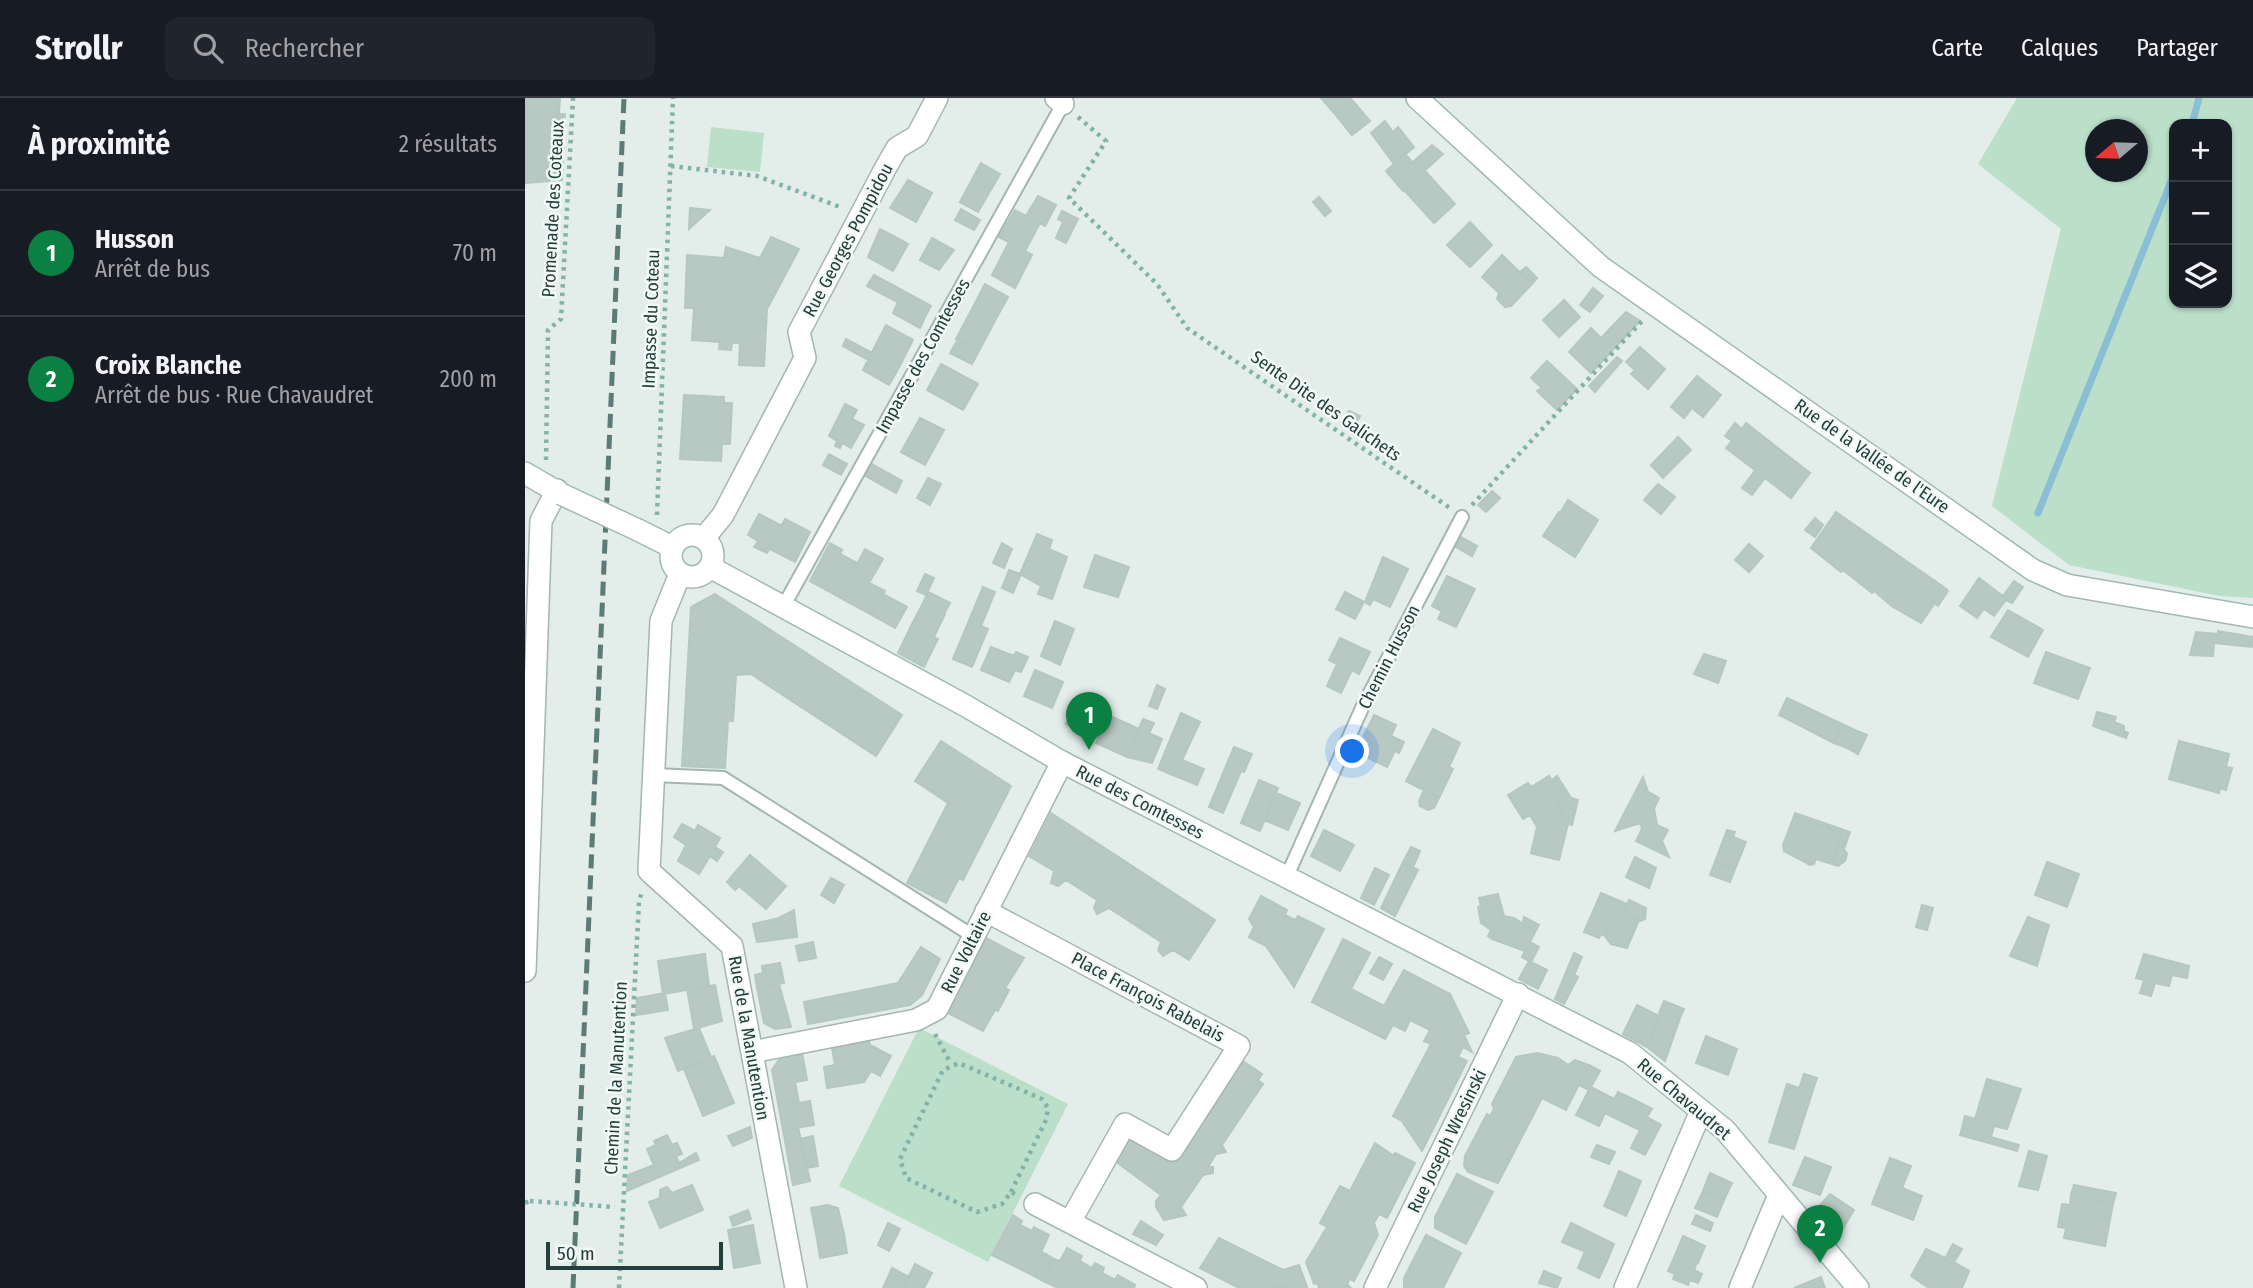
<!DOCTYPE html>
<html lang="fr">
<head>
<meta charset="utf-8">
<style>
  :root { --surface:#171b24; --page:#20242c; --text:#f1f3f6; --muted:#9ea1a6; --line:#363941; --accent:#0b8043 }
  body { margin:0; font-family:"Fira Sans Condensed",sans-serif; background:var(--page); color:var(--text) }
  .controls { position:absolute; right:21px; top:21px; display:grid; overflow:hidden; border-radius:14px; box-shadow:0 2px 5px #0004 }
  .controls button { width:63px; height:63px; display:grid; place-items:center; padding:0; border:0; border-bottom:2px solid var(--line); background:var(--surface); color:var(--text); font:35px sans-serif }
  .compass { position:absolute; left:1560px; top:21px; width:63px; height:63px; border-radius:50%; background:var(--surface); box-shadow:0 2px 5px #0004; rotate:251deg }
  .scale { position:absolute; left:21px; bottom:18px; width:177px; box-sizing:border-box; padding-left:7px; border:4px solid #223f3b; border-top:0; font-size:19px; line-height:24px; white-space:nowrap; color:#223f3b; -webkit-text-stroke:5px #f3f9f7; paint-order:stroke }
  .you { position:absolute; left:828px; top:654px; width:24px; height:24px; margin:-18px; border:5px solid #fff; border-radius:50%; background:#1a73e8; box-shadow:0 0 0 10px #1a73e833 }
  .badge { display:grid; place-items:center; width:46px; height:46px; border-radius:50%; background:var(--accent); color:#fff; font-size:23px; font-weight:700 }
  .pin { position:absolute; translate:-50% -58px; filter:drop-shadow(0 2px 4px #0008) }
  .pin::after { content:''; position:absolute; top:37px; width:24px; height:21px; background:inherit; clip-path:polygon(0 0,100% 0,50% 100%) }
  .list { margin:0; padding:0; list-style:none }
  h2 { display:flex; justify-content:space-between; align-items:center; height:91px; margin:0; padding:0 28px; font-size:30px }
  h2 small { font-size:23px; font-weight:400; color:var(--muted) }
  .list li { display:grid; grid-template-columns:46px 1fr auto; gap:21px; align-items:center; box-sizing:border-box; height:126px; padding:0 28px; border-top:2px solid var(--line) }
  .list b { display:block; font-size:26px; white-space:nowrap }
  .list p { margin:0; font-size:23px; white-space:nowrap; color:var(--muted) }
  .list em { font-size:23px; font-style:normal; color:var(--muted) }
  .icon { flex:none; width:38px; height:38px; fill:none; stroke:currentColor; stroke-width:2; stroke-linecap:round; stroke-linejoin:round }
  .map { position:relative; flex:none; width:1728px; height:1190px; overflow:hidden }
  header { display:flex; align-items:center; gap:42px; box-sizing:border-box; height:98px; padding:0 35px; background:var(--surface); border-bottom:2px solid var(--line) }
  header strong { font-size:33px }
  nav { display:flex; gap:38px; margin-inline-start:auto; font-size:24px }
  .search { width:490px; height:63px; background:var(--page); display:flex; align-items:center; gap:18px; box-sizing:border-box; padding:0 24px; border-radius:14px; color:var(--muted); font-size:26px }
  main { display:flex }
  aside { flex:1; background:var(--surface) }
  .map>svg:first-child { display:block }
</style>
</head>
<body>
<header>
<strong>Strollr</strong>
<div class="search"><svg class="icon" aria-label="search" viewBox="0 0 24 24"><circle cx="10" cy="10" r="6"/><path d="M15 15l6 6"/></svg>Rechercher</div>
<nav><a>Carte</a><a>Calques</a><a>Partager</a></nav>
</header>
<main>
<aside>
<h2>À proximité<small>2 résultats</small></h2>
<ul class="list">
<li><span class="badge">1</span><div><b>Husson</b><p>Arrêt de bus</p></div><em>70 m</em></li>
<li><span class="badge">2</span><div><b>Croix Blanche</b><p>Arrêt de bus · Rue Chavaudret</p></div><em>200 m</em></li>
</ul>
</aside>
<div class="map">
<svg width="1728" height="1190" viewBox="0 0 1728 1190">
  <rect width="100%" height="100%" fill="#e3edea"/>
  <!-- green -->
  <path fill="#bbdfc9" fill-rule="evenodd" d="M1492,0H1728V500L1694,498L1544,467L1467,408L1536,131L1453,66ZM1702,26V205H1649V26ZM1570,32H1612V74H1570Z
    M186,29L239,35L235,74L182,69Z
    M394,930L543,1006L463,1164L314,1088Z"/>
  <g fill="none" stroke-linecap="round" stroke-linejoin="round">
    <!-- stream -->
    <path stroke="#89bed4" stroke-width="7" d="M1667,26L1674,0
      M1513,415L1649,76"/>
  </g>
  <!-- building -->
  <path fill="#b8c8c3" stroke="#b5c7c2" stroke-width="2" d="M0,0H35L34,16H40L37,82L0,85Z
    M796,0H825L827,2L810,16Z
    M827,2L845,23L827,37L810,16Z
    M860,23L868,34L873,29L889,49L869,66L846,35Z
    M907,47L918,56L897,75L888,64Z
    M880,56L897,75L878,93L861,73Z
    M456,65L475,76L453,114L435,104Z
    M900,73L930,106L909,125L879,92Z
    M383,82L407,95L391,124L365,110Z
    M513,98L531,107L520,128L515,125L500,153L474,139L490,112L501,118Z
    M794,99L806,113L800,118L788,104Z
    M165,110L185,112L164,131Z
    M436,111L455,122L449,132L430,122Z
    M537,113L553,121L541,145L531,140L538,124L533,121Z
    M945,124L967,147L945,169L922,147Z
    M355,131L383,146L368,173L343,159Z
    M246,139L274,151L242,211L239,268L214,267L215,245H207L206,252L194,251L195,244L167,242L169,210H160L162,157L199,160L201,149L235,160Z
    M407,140L429,152L414,172L395,162Z
    M484,144L507,157L490,190L467,177Z
    M977,157L1007,186L986,208L980,209L972,201L974,195L957,179Z
    M1001,169L1012,180L1007,186L995,174Z
    M349,177L406,208L400,219L342,188Z
    M460,186L483,199L472,219L449,207Z
    M1068,190L1078,198L1065,214L1055,207Z
    M1039,202L1055,219L1034,239L1018,222Z
    M373,204L400,219L395,230L368,215Z
    M449,207L472,219L454,253L431,241Z
    M1101,214L1115,223L1066,275L1044,254L1066,230L1076,240Z
    M361,227L388,242L371,275L344,260Z
    M321,241L347,255L343,262L318,248Z
    M433,241L454,253L447,266L425,255Z
    M1115,249L1140,271L1123,291L1106,276L1110,272L1101,264Z
    M1092,259L1097,263L1070,294L1064,288Z
    M344,260L371,275L364,287L338,272Z
    M1022,263L1052,291L1032,312L1012,293L1017,290L1006,280Z
    M416,266L453,286L438,312L402,292Z
    M1172,278L1196,297L1178,319L1167,310L1159,320L1146,309Z
    M159,297L199,299V305H207L205,346H197L196,363L155,361Z
    M320,306L332,312L327,321L339,327L326,350L317,345L315,350L310,348L312,343L304,338Z
    M824,313L835,318L828,332L817,326Z
    M395,320L419,332L400,367L376,354Z
    M1210,325L1217,331L1221,325L1249,347L1230,372L1201,350L1207,343L1200,338Z
    M1153,339L1166,352L1138,380L1126,367Z
    M1249,347L1285,375L1266,400L1240,380L1227,397L1217,390Z
    M304,356L322,366L316,377L298,367Z
    M347,366L377,383L371,395L341,378Z
    M403,380L416,386L405,407L392,400Z
    M1133,386L1150,399L1136,416L1119,402Z
    M967,393L975,400L961,414L953,407Z
    M1043,402L1073,422L1065,435L1035,415Z
    M1034,414L1065,435L1050,459L1018,438Z
    M1311,414L1420,490L1423,493L1413,508L1410,505L1396,525L1368,509L1349,493L1347,495L1318,472L1316,474L1286,450Z
    M234,416L257,428L242,455L229,449L233,443L223,437Z
    M1290,420L1298,427L1290,439L1280,432Z
    M260,421L285,434L270,464L245,451Z
    M512,436L527,442L524,451L542,459L527,501L513,496L516,488L495,476Z
    M936,439L952,448L947,458L931,449Z
    M305,445L317,452L315,456L332,465L314,499L285,483Z
    M477,445L487,451L479,470L468,465Z
    M1224,446L1238,458L1224,474L1210,462Z
    M340,451L358,461L344,485L327,476Z
    M570,457L604,469L593,499L559,489Z
    M858,459L883,471L865,509L848,501L845,507L840,504Z
    M484,472L496,476L488,495L477,490Z
    M327,476L360,493L347,517L314,499Z
    M400,476L409,480L401,497L392,493Z
    M922,478L950,491L931,529L913,521L917,513L907,508Z
    M1454,480L1478,498L1489,483L1498,489L1487,505L1481,502L1469,518L1459,511L1452,520L1435,508Z
    M458,489L470,494L456,528L463,531L447,569L428,561Z
    M403,494L425,505L419,516L398,505Z
    M820,494L839,504L830,521L811,511Z
    M190,496L377,617L351,658L226,576L211,577L208,623H203L200,670L157,668L166,509Z
    M358,496L382,509L370,530L347,517Z
    M398,505L420,516L409,539L386,528Z
    M1483,512L1518,532L1503,559L1466,539Z
    M530,523L549,531L535,567L516,558Z
    M386,528L413,541L399,569L373,555Z
    M1693,533L1728,539V549L1689,545L1688,558L1665,557L1671,534L1693,536Z
    M815,540L845,554L834,576L827,572L816,595L802,588L812,566L804,562Z
    M466,549L489,558L491,554L503,559L496,574L490,572L484,584L456,572Z
    M1521,554L1565,570L1553,601L1509,585Z
    M1179,556L1201,563L1193,585L1169,576Z
    M510,572L538,584L527,610L499,598Z
    M632,587L640,591L632,611L624,608Z
    M554,598L585,612L573,640L541,626Z
    M1262,600L1317,626L1309,645L1254,617Z
    M1572,614L1591,619L1589,624L1599,628V633L1603,635L1601,640L1568,628Z
    M656,615L675,624L657,662L679,671L672,687L633,671Z
    M583,617L614,631L602,659L571,645Z
    M849,617L871,627L866,638L879,644L874,655L863,649L861,653L837,641Z
    M618,621L629,625L624,635L637,641L627,665L602,659Z
    M1317,626L1332,633L1324,651L1309,645Z
    M908,631L935,645L924,669L928,671L914,700L881,683Z
    M1332,633L1342,637L1333,656L1324,651Z
    M416,643L486,688L438,782L434,780L421,805L382,785L423,705L390,683Z
    M1654,643L1704,656L1701,669L1707,670L1701,692L1695,690L1694,695L1644,681Z
    M845,645L861,653L863,649L870,653L862,669L839,658Z
    M709,649L727,656L719,674L716,673L698,715L684,709Z
    M1024,678L1036,698L1031,701L1034,707L1009,756L1006,755L1012,729L1005,717L998,721L983,697L1003,685L1006,689Z
    M1032,678L1041,692L1034,707L1031,701L1036,698L1027,682Z
    M1118,679L1123,694L1134,700L1129,710L1132,727L1143,732L1137,743L1144,759L1111,743L1117,731L1115,725L1090,733Z
    M734,682L753,690L735,733L716,725Z
    M899,692L914,700L909,710L903,712L895,708L894,703Z
    M1041,692L1046,700L1053,702L1047,727L1036,724L1038,714L1034,707Z
    M751,695L775,705L763,732L739,722Z
    M1034,707L1038,714L1036,724L1043,726L1034,762L1009,756Z
    M526,715L690,822L664,862L648,852L638,858L633,852L636,844L584,810L572,816L569,810L572,802L541,782L533,788L526,785L529,773L504,758Z
    M1270,715L1325,734L1319,751L1322,756L1320,763L1313,768L1307,766L1317,735L1269,718Z
    M1269,718L1317,735L1307,766L1291,761L1289,766L1285,767L1259,753L1258,747Z
    M157,726L170,733L173,727L195,740L190,749L198,754L192,763L185,758L174,776L153,763L161,747L149,739Z
    M799,732L829,747L815,773L786,758Z
    M1202,732L1210,734L1208,739L1221,744L1210,771L1190,764Z
    M886,749L895,753L888,769L878,764Z
    M225,757L261,788L241,811L214,788L210,792L202,784Z
    M1110,759L1131,770L1124,790L1101,779Z
    M878,764L893,772L870,818L856,810Z
    M1190,764L1210,771L1205,784L1185,777Z
    M1522,764L1554,776L1542,809L1510,797Z
    M850,770L864,777L849,807L836,800Z
    M306,780L319,787L309,805L296,797Z
    M1076,795L1095,803L1080,838L1076,836L1074,840L1059,834Z
    M973,796L979,818L967,841L963,838L966,832L956,825L953,809L956,808L954,800Z
    M736,798L762,812L760,817L770,822L773,818L799,831L769,889L741,848L724,839L729,829L724,821Z
    M1104,802L1121,810L1120,821L1115,823L1098,815Z
    M1095,803L1102,806L1098,815L1114,822L1102,850L1086,846L1080,838Z
    M1397,807L1408,810L1402,832L1391,829Z
    M269,812L272,839L232,844L228,826L254,820Z
    M979,818L989,820L1010,834L1005,844L1014,849L1006,864L1022,872L1013,891L994,881L1004,863L997,859L1000,853L967,841Z
    M999,819L1014,827L1010,834L997,828Z
    M1503,819L1524,827L1512,868L1485,858Z
    M461,840L499,860L480,890L484,892L473,913L470,912L458,933L423,915Z
    M818,841L845,855L826,891L859,908L879,872L925,896L944,935L939,937L947,954L938,949L933,959L942,963L897,1053L877,1023L868,1018L906,946L899,943L905,932L885,922L880,933L868,927L860,941L787,904Z
    M288,844L291,860L274,863L271,848Z
    M396,849L415,861L397,897L385,907L283,926L279,904L373,885Z
    M1049,855L1057,859L1049,877L1053,879L1039,906L1030,901Z
    M180,856L184,888L138,896L133,863Z
    M1619,856L1664,868L1662,880L1647,877L1644,888L1630,885L1626,898L1615,895L1619,882L1611,880Z
    M854,859L867,866L858,882L845,875Z
    M255,865L259,885L232,890L230,877L238,875L237,868Z
    M254,886L266,929L250,931L239,925L232,890Z
    M190,887L197,923L169,931L162,891Z
    M140,895L143,912L111,917L112,900Z
    M1139,903L1159,911L1155,920L1135,913Z
    M1112,907L1134,918L1122,949L1098,936Z
    M1135,913L1155,920L1140,963L1122,949Z
    M174,930L186,959L153,973L140,940Z
    M1181,938L1212,951L1203,977L1171,965Z
    M344,943L345,947L366,958L355,978L346,973L339,984L302,990L299,969L310,967L307,950Z
    M277,955L282,982L270,984L274,1005L285,1003L289,1027L258,1032L247,972L256,959Z
    M1012,955L1033,960L1043,967L1050,962L1064,967L1041,1012L1017,1000L973,1085L943,1074L939,1068L940,1058L962,1016L965,1018L969,1011L967,1006L991,959Z
    M189,958L209,1005L178,1018L159,971Z
    M715,961L737,976L733,982L738,986L697,1047L701,1054L691,1056L683,1069H688V1075L678,1077L656,1109L661,1117L639,1122L631,1109V1103L636,1097L590,1063L603,1038L646,1065Z
    M1064,967L1075,973L1066,989L1089,1001L1093,994L1110,1002L1098,1024L1080,1015L1074,1028L1051,1017L1064,992L1054,987Z
    M1279,976L1292,980L1289,989L1276,985Z
    M1462,981L1496,991L1482,1031L1469,1028L1466,1039L1437,1030L1440,1018L1450,1021Z
    M1276,985L1289,989L1269,1051L1244,1044L1262,986L1274,990Z
    M1110,1002L1127,1011L1122,1019L1136,1027L1120,1057L1106,1050L1115,1032L1098,1024Z
    M225,1029L227,1040L208,1048L203,1038Z
    M273,1029L285,1083L268,1087L258,1032Z
    M1437,1030L1466,1039L1464,1045L1435,1037Z
    M142,1037L147,1047L152,1045L157,1056L151,1058L154,1065L171,1055L174,1062L102,1093L103,1077L129,1067L122,1051L131,1047L129,1043Z
    M288,1038L293,1068L281,1070L275,1041Z
    M1466,1039L1494,1047L1492,1053L1464,1045Z
    M850,1045L869,1058L870,1055L890,1065L862,1120L854,1116L849,1125L853,1137L829,1183L825,1181L822,1186L826,1190H794L792,1185L789,1186L781,1164L802,1129L795,1125L815,1088L825,1093Z
    M1072,1047L1090,1054L1084,1066L1066,1059Z
    M1504,1053L1522,1058L1513,1092L1494,1088Z
    M1280,1059L1306,1069L1295,1097L1268,1087Z
    M1365,1060L1386,1068L1377,1090L1397,1098L1388,1122L1347,1106Z
    M1094,1073L1116,1083L1109,1100L1087,1090Z
    M1185,1075L1207,1085L1199,1102L1178,1093Z
    M932,1076L968,1094L941,1146L910,1130V1119Z
    M167,1087L178,1112L135,1130L124,1104L135,1100V1092L142,1089L147,1095Z
    M1549,1087L1591,1095L1588,1106L1546,1097Z
    M1087,1090L1109,1100L1101,1118L1079,1108Z
    M1178,1093L1199,1102L1192,1119L1170,1110Z
    M1305,1096L1329,1112L1312,1140L1289,1114Z
    M1546,1097L1588,1106L1580,1148L1539,1140L1541,1130L1533,1129L1537,1106L1545,1107Z
    M302,1107L313,1110L319,1136L292,1141L286,1110Z
    M223,1112L226,1121L208,1128L205,1119Z
    M488,1117L497,1123L495,1127L507,1133L509,1129L524,1137L516,1154L521,1156L509,1178L467,1157Z
    M1171,1117L1188,1125L1185,1133L1167,1126Z
    M616,1123L638,1137L631,1147L608,1136Z
    M363,1125L375,1131L364,1153L353,1147Z
    M1046,1125L1089,1146L1082,1163L1037,1144Z
    M228,1127L231,1145L206,1150L203,1132Z
    M319,1136L322,1155L295,1160L292,1141Z
    M901,1137L936,1155L918,1190H879V1180Z
    M1158,1138L1180,1148L1173,1165L1151,1155Z
    M694,1140L758,1172L774,1167L782,1189L714,1190L675,1170Z
    M231,1145L235,1165L209,1170L206,1150Z
    M1428,1146L1437,1151L1429,1164L1444,1173L1437,1190H1404Z
    M542,1150L557,1158L555,1163L567,1170L570,1165L579,1170L577,1175L590,1182L593,1177L610,1187L609,1190H533L518,1183L529,1161L535,1163Z
    M1401,1151L1420,1160L1404,1190L1386,1178Z
    M1060,1153L1082,1163L1074,1180L1053,1170Z
    M1151,1155L1172,1164L1169,1172L1177,1176L1173,1185L1165,1182L1163,1187L1148,1181L1150,1176L1143,1173Z
    M521,1156L529,1161L518,1183L509,1178Z
    M390,1166L407,1175L399,1190H378Z
    M367,1170L384,1179L378,1190H358Z
    M1019,1173L1036,1180L1032,1190L1014,1185Z
    M1296,1179L1300,1190H1269Z"/>
  <g fill="none" stroke-linecap="round" stroke-linejoin="round">
    <!-- lane casing -->
    <g stroke="#a5b5b2" stroke-width="16">
      <path id="lane" d="M258,509L538,6
        M129,677L198,680L448,838
        M762,778L837,610L937,419"/>
    </g>
    <!-- street casing -->
    <g stroke="#a5b5b2" stroke-width="24">
      <path id="street" d="M531,0L538,6
        M179,440L198,417L280,260L274,234L361,69L372,50L392,38L412,0
        M155,476L136,523L124,773L207,848L271,1190
        M461,813L714,948L647,1052L600,1026L545,1124
        M0,873L16,423L32,392
        M227,954L391,922L412,911L537,664
        M510,1106L671,1190
        M850,1190L993,896
        M1100,1190L1176,1013
        M1215,1190L1254,1097"/>
    </g>
    <!-- secondary casing -->
    <g stroke="#a1b9b4" stroke-width="24">
      <path id="secondary" d="M892,0L1076,169L1508,472L1542,487L1728,519
        M0,375L36,396
        M113,432L147,449
        M146 458a21 21 0 1 1 42 0a21 21 0 1 1-42 0Z
        M185,469L441,608L537,664L1105,955L1200,1032L1333,1190"/>
    </g>
    <!-- path -->
    <path stroke="#82b2a9" stroke-width="4.5" stroke-dasharray="3.5 5" stroke-linecap="butt" d="M553,19L581,43L544,100L632,186L662,230L925,410
      M146,68L232,78L318,110
      M21,362L23,232L36,221L48,0
      M947,407L1117,223
      M132,417L148,0
      M410,936L426,966
      M486,1094L521,1022L523,1010L517,1001L434,965L418,972L375,1061L381,1080L452,1114L477,1106L486,1094L494,1098
      M0,1105L5,1103
      M94,1190L114,804L117,793"/>
    <!-- lane -->
    <use href="#lane" stroke="#fff" stroke-width="12"/>
    <!-- street -->
    <use href="#street" stroke="#fff" stroke-width="21"/>
    <!-- secondary -->
    <use href="#secondary" stroke="#fff" stroke-width="21"/>
    <!-- rail -->
    <path stroke="#5c7a76" stroke-width="5" stroke-dasharray="14 7" stroke-linecap="butt" d="M48,1190L99,0"/>
    <!-- secondary-bridge casing -->
    <g stroke="#a1b9b4" stroke-width="24" stroke-linecap="butt">
      <path id="secondary-bridge" d="M36,396L113,432"/>
    </g>
    <!-- path-bridge -->
    <path stroke="#82b2a9" stroke-width="4.5" stroke-dasharray="3.5 5" stroke-linecap="butt" d="M5,1103L90,1109"/>
    <!-- secondary-bridge -->
    <use href="#secondary-bridge" stroke="#fff" stroke-width="21"/>
  </g>
  <g text-anchor="middle" stroke-width="5" stroke-linejoin="round" paint-order="stroke">
    <!-- street labels -->
    <g font-size="18" fill="#223f3b" stroke="#f3f9f7">
      <text transform="translate(28 111) rotate(-87)" y="6">Promenade des Coteaux</text>
      <text transform="translate(323 142) rotate(-62)" y="6">Rue Georges Pompidou</text>
      <text transform="translate(126 221) rotate(-88)" y="6">Impasse du Coteau</text>
      <text transform="translate(398 258) rotate(-61)" y="6">Impasse des Comtesses</text>
      <text transform="translate(801 308) rotate(35)" y="6">Sente Dite des Galichets</text>
      <text transform="translate(1347 358) rotate(35)" y="6">Rue de la Vallée de l'Eure</text>
      <text transform="translate(864 559) rotate(-63)" y="6">Chemin Husson</text>
      <text transform="translate(615 704) rotate(27)" y="6">Rue des Comtesses</text>
      <text transform="translate(441 854) rotate(-63)" y="6">Rue Voltaire</text>
      <text transform="translate(623 899) rotate(28)" y="6">Place François Rabelais</text>
      <text transform="translate(224 940) rotate(80)" y="6">Rue de la Manutention</text>
      <text transform="translate(91 980) rotate(-87)" y="6">Chemin de la Manutention</text>
      <text transform="translate(1159 1001) rotate(40)" y="6">Rue Chavaudret</text>
      <text transform="translate(922 1043) rotate(-64)" y="6">Rue Joseph Wresinski</text>
    </g>
  </g>
</svg>
<div class="controls">
<button>+</button>
<button>−</button>
<button><svg class="icon" aria-label="layers" viewBox="0 0 24 24"><path d="M12 4l9 5-9 5-9-5zM3 14l9 5 9-5"/></svg></button>
</div>
<svg class="compass" viewBox="-18 -18 36 36"><path d="M0-13l5 13h-10z" fill="#e53935"/><path d="M0 13l5-13h-10z" fill="#9ea1a6"/></svg>
<div class="scale">50 m</div>
<div class="you"></div>
<div class="pin badge" style="left:564px;top:652px">1</div>
<div class="pin badge" style="left:1295px;top:1165px">2</div>
</div>
</main>
</body>
</html>
